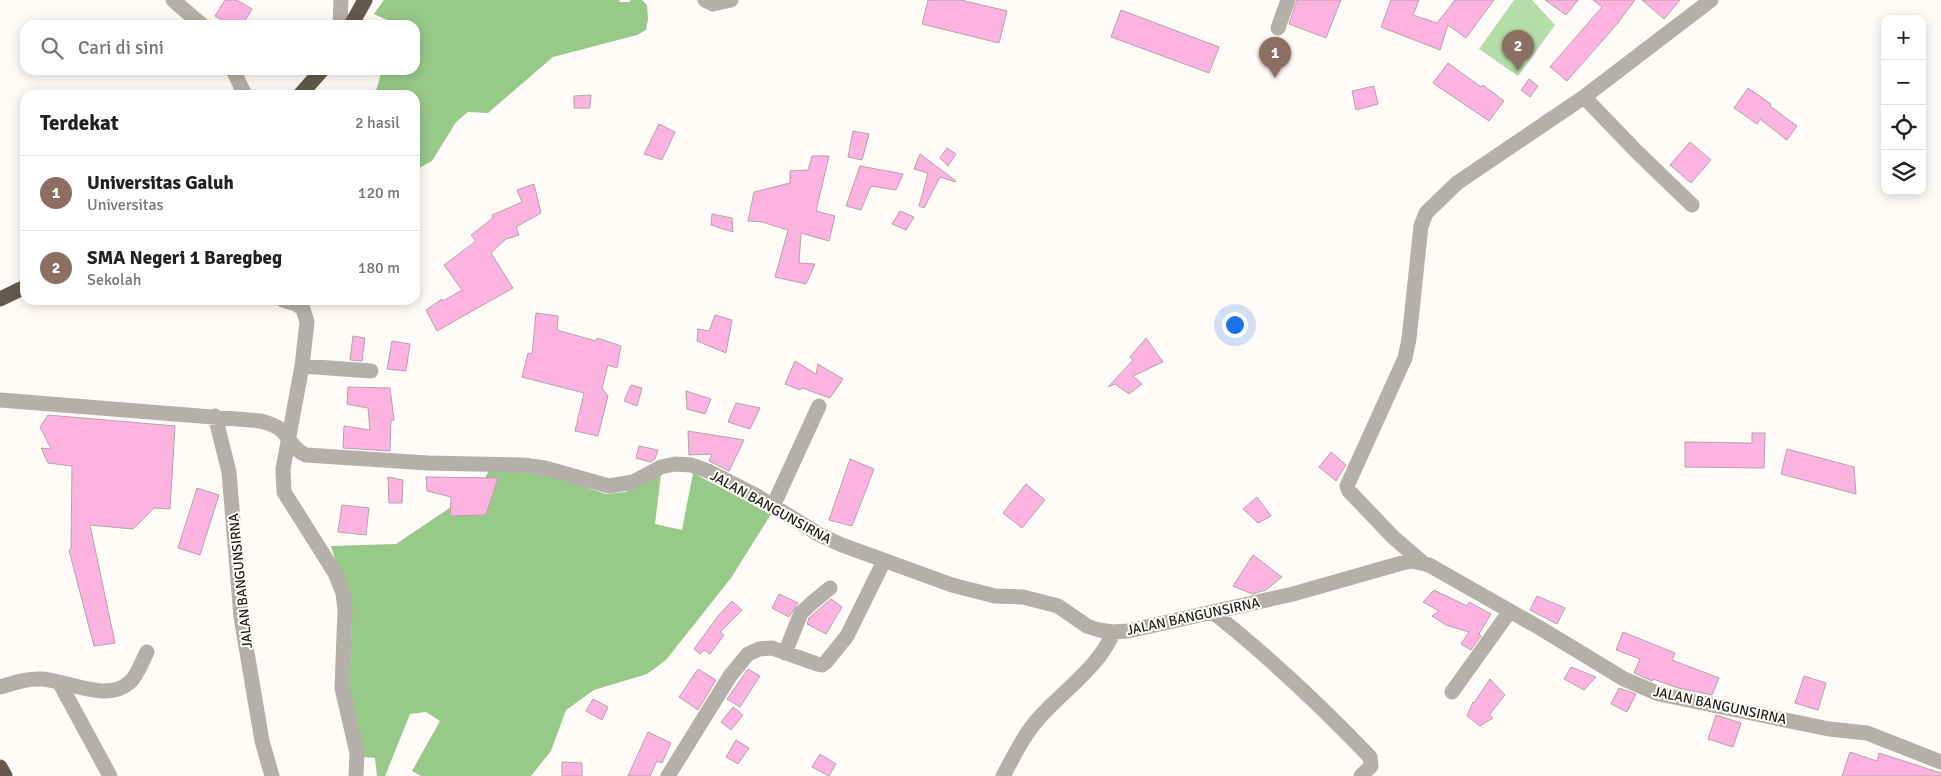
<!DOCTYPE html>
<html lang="id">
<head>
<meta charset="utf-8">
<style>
  :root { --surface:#fff; --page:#f6f6f6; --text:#202124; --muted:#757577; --line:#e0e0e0; --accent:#c33a75 }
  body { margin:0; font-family:Signika,sans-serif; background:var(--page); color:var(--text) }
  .controls { position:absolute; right:15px; top:15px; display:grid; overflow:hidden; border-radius:10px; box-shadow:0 2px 12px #0003 }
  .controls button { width:45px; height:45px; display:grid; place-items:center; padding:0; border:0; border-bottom:1px solid var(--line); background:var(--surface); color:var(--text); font:25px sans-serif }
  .you { position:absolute; left:1234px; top:324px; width:18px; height:18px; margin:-12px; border:4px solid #fff; border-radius:50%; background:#1a73e8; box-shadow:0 0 0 8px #1a73e833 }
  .badge { display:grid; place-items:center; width:32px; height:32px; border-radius:50%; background:var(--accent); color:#fff; font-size:16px; font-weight:700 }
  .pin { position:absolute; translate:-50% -41px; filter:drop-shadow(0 1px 2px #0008) }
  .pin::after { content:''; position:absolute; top:26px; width:18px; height:15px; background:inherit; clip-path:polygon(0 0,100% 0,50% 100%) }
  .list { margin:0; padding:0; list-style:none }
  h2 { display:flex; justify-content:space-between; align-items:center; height:65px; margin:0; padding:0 20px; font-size:21px }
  h2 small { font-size:16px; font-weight:400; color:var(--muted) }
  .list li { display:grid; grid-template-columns:32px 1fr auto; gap:15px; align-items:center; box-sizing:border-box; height:75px; padding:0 20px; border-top:1px solid var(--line) }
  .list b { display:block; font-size:19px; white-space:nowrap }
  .list p { margin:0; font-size:16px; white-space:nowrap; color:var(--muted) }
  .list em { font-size:16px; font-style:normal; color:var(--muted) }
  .icon { flex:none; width:28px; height:28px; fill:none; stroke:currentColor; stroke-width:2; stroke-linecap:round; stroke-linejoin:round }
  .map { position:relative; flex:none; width:1941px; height:776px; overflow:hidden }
  .search { position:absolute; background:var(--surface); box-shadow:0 2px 12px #0003; left:20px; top:20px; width:400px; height:55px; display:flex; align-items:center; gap:12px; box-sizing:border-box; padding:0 18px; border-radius:15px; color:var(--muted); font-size:19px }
  .panel { position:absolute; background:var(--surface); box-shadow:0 2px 12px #0003; left:20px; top:90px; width:400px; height:215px; border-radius:15px }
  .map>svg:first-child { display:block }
</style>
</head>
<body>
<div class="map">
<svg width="1941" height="776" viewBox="0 0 1941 776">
  <rect width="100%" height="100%" fill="#fefbf8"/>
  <!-- green -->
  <path fill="#b5dda9" d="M1514,0H1532L1555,25L1518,76L1479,49Z"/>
  <!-- forest -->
  <path fill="#97c989" d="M384,0H619L620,2H629L631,0H642L647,5L648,19L646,30L637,35L553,57L488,113L468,112L456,122L432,161L415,170V95H375L382,70H415V25H398L374,14Z
    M489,470L521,472L556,477L606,494L625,492L661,474L655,524L682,530L693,473L771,514L731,578L666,660L647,674L594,690L566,710L551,751L531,776H421L412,771L440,721L426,712L410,714L385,776H377L375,758L361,757L349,689L352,615L331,546L396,544L454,505L470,509Z"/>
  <!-- building -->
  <path fill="#fdb3e0" stroke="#b4a2ac" d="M225,0H237L252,9L242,25H231L215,16Z
    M928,0H961L1007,11L999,43L922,24Z
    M1297,0H1341L1326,38L1289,24Z
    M1391,0H1419L1413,15L1437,23L1455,0H1494L1466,38L1448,25L1440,50L1381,27Z
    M1545,0H1578L1566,15Z
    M1593,0H1635L1617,24L1567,81L1550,67L1602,7Z
    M1642,0H1680L1664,19Z
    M1121,10L1219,47L1209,73L1111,37Z
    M1448,63L1481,87L1483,85L1504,101L1489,121L1433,83Z
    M1529,79L1538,86L1530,97L1521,90Z
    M1374,86L1378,104L1356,110L1352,91Z
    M1748,88L1771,104L1770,106L1797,126L1787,140L1760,119L1757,124L1734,108Z
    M591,95L590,108H574V96Z
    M659,124L675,132L662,160L644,154Z
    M853,131L869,134L862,160L848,157Z
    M1690,142L1711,160L1691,183L1670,165Z
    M947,148L956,154L948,166L940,158Z
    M920,154L956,181L955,182L940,177L924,208L919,206L928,173L914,169Z
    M812,156H829L816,211L835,216L829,241L801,233L799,263L815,264L806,284L775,277L788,230L762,222L748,221L754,192L790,183V171L808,170Z
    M860,166L903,174L896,190L871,186L861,210L846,206Z
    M534,184L541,213L516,227L519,235L506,239L491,253L513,288L437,331L426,310L442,299L443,301L462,290L444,265L476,241L471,235L493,218L492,215L522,202L517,190Z
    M900,211L914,217L906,230L892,224Z
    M712,214L732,218L733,232L711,225Z
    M536,313L558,316L557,330L596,341L597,338L621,346L617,368L608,365L602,388L608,396L598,436L575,431L584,393L522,377L528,353L532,354Z
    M715,315L732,320L726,353L697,341L698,329L709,331Z
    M353,336L365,338L362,361L350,360Z
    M1146,338L1163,362L1133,376L1142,384L1129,394L1115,384L1108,387L1133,360L1130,357Z
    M392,341L410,344L406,371L387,369Z
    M795,361L816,374L818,364L843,379L830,398L802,388L800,390L785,384Z
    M631,385L642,388L637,406L624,401Z
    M348,387L390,388L394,420H391L390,451L343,448L344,426L370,430L368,408L347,404Z
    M686,391L711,399L705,414L687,409Z
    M736,403L760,408L750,429L728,422Z
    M48,415L175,426L170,509L154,508L133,529L90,525L115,643L94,646L69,550L71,549L72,466L48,463L41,448L51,449L40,427Z
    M688,431L744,440L729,471L709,461L712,454L689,455Z
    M1752,433H1765L1764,468L1685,467V442L1752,443Z
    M639,446L658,450L655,459L650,462L636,458Z
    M1787,449L1854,467L1856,494L1781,474Z
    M1331,452L1346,465L1336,481L1319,467Z
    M850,459L874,469L852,526L829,520Z
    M388,477L403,480L402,503H389Z
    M426,477L498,478L486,515L450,516L451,497L427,491Z
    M1026,484L1045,500L1022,528L1003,513Z
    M197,488L219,495L200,555L178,548Z
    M1257,497L1271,516L1258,523L1243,509Z
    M342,505L369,508L366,535L338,532Z
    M1253,555L1282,577L1266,590L1252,594L1233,586Z
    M1434,590L1467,606L1469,602L1491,614L1479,634L1481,636L1471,650L1461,644L1469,632L1446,625L1432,616L1439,611L1423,602Z
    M779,594L798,603L789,617L772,608Z
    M1537,596L1565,608L1557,624L1530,610Z
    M831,599L842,607L826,634L807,624L809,618Z
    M732,601L742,610L720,632L724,635L710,654L704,650L700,654L694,649L718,616Z
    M1623,632L1675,653L1672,660L1719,678L1712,695L1678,688L1653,679L1652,681L1634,673L1640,659L1616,650Z
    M1571,667L1596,677L1584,690L1564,679Z
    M698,669L716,680L698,710L679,697Z
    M748,669L760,676L740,707L727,699Z
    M1804,676L1826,683L1818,710L1795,703Z
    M1490,679L1505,695L1489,715L1493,718L1480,726L1467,716L1473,702L1474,703Z
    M1619,688L1636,694L1627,712L1611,704Z
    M593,699L608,707L602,720L586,711Z
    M733,707L743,715L731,730L721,722Z
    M1716,715L1741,723L1733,747L1708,739Z
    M648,732L671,743L662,763L657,761L650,776H628Z
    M736,740L749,748L738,764L726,757Z
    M1850,752L1877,761L1879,753L1941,773V776H1842Z
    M820,754L836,764L829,776L812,767Z
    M562,762L582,763V776H562Z"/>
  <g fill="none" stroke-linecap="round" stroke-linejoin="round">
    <!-- minor -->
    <path stroke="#b4afa8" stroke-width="15" d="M173,0L202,25
      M705,0L713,4L731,0
      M340,25L341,0
      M1278,28L1288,0
      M233,70L245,95
      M1584,97L1637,152L1692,205
      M283,300L296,304L303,309L307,322L302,366L283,469L284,492L335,573L343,593L345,610L342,688L357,753L356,776
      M302,366L371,371
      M0,400L261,421C268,423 275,425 280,429C290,438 293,450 306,455L428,463L523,465L545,468L609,486L633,482L661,467L675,464L691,465L708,471L757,496L820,535L842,545L952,585L995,596L1023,597L1058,606L1087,626L1099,630L1113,632L1128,631L1293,594L1402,563L1412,561L1429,565L1540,628L1624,679L1659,694L1829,729L1867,733L1941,762
      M215,416L229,472L241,617L262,741L272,776
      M773,506L819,406
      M1422,562L1393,537L1349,491L1347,486L1405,358L1409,339L1421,226L1426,213L1457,183L1584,97L1711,0
      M1214,613C1269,657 1321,706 1370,757L1371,766L1361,776
      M785,653L801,613L813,602L830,588
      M59,682L110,776
      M0,687C14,683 27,678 42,679C69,681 107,703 130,682C138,675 142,661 147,652
      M1452,692L1510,611
      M668,776L730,676L748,654L759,649L772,648L817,664L822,665L826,662L847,636L884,561
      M1003,776C1014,756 1024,734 1040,717C1062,692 1102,664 1113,632"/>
    <!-- highway -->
    <path stroke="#64594c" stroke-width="15" d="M351,25L365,0
      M300,95L322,70
      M0,299L25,287
      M0,767L5,776"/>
  </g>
  <g text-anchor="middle" stroke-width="4" stroke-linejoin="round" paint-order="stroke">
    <!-- street labels -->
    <g font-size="14" fill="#231d18" stroke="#fff">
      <text transform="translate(771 507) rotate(29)" y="5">JALAN BANGUNSIRNA</text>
      <text transform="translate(240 581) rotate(-96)" y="5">JALAN BANGUNSIRNA</text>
      <text transform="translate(1193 616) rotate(-12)" y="5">JALAN BANGUNSIRNA</text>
      <text transform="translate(1720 705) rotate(12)" y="5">JALAN BANGUNSIRNA</text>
    </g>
  </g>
</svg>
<div class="controls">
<button>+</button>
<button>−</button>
<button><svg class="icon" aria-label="locate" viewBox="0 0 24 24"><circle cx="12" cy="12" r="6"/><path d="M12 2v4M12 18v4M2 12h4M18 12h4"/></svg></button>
<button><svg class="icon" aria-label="layers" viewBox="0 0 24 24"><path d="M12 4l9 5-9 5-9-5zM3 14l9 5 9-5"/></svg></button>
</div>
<div class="you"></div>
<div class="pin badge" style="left:1275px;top:78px;background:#8d6e63">1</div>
<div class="pin badge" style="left:1518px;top:71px;background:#8d6e63">2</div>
<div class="search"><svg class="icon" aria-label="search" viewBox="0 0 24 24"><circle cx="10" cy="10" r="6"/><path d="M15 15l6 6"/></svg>Cari di sini</div>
<section class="panel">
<h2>Terdekat<small>2 hasil</small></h2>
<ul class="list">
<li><span class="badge" style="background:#8d6e63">1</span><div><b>Universitas Galuh</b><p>Universitas</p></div><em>120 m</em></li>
<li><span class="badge" style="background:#8d6e63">2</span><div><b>SMA Negeri 1 Baregbeg</b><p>Sekolah</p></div><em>180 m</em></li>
</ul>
</section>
</div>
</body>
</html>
